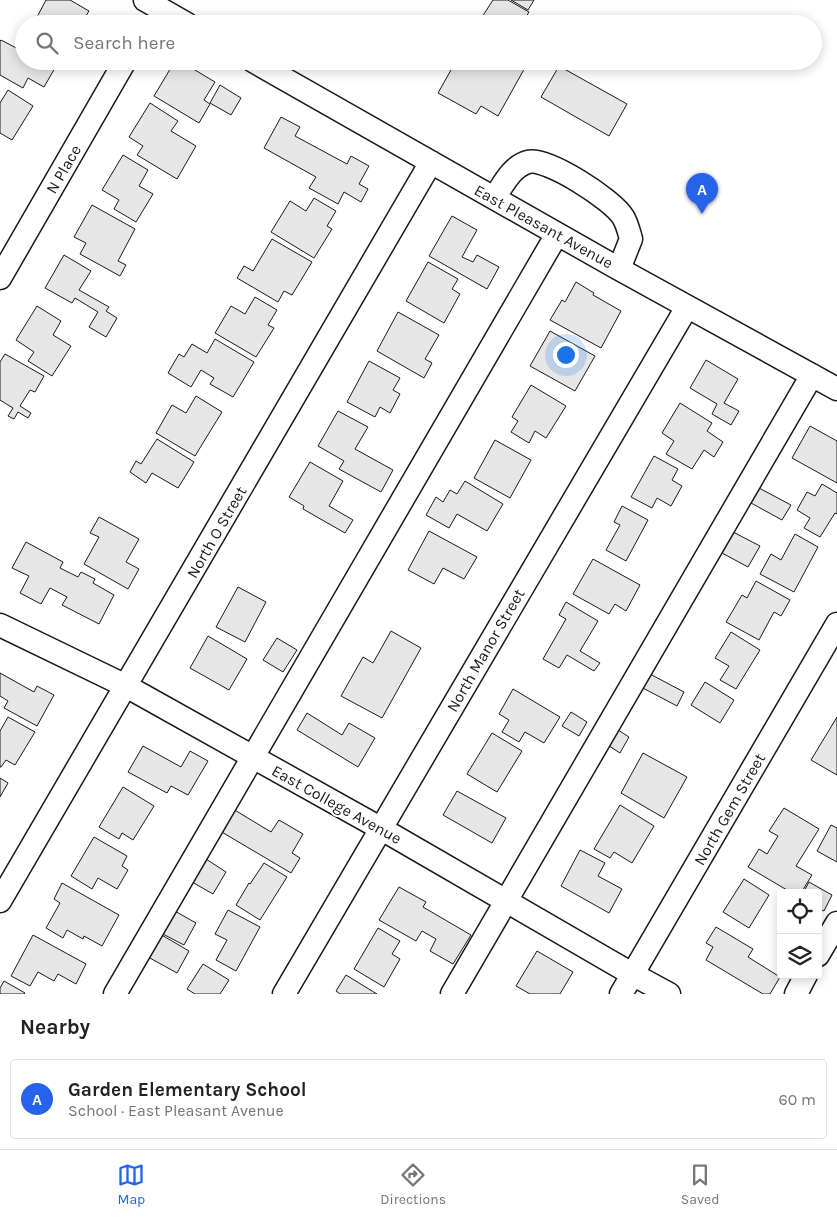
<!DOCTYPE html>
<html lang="en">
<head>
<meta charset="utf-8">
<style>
  :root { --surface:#fff; --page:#f2f2f2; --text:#222; --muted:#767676; --line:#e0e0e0; --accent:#2563eb }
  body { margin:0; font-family:Karla,sans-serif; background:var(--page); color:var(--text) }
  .controls { position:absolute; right:15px; bottom:15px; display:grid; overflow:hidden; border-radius:5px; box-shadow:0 2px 12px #0003 }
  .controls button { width:45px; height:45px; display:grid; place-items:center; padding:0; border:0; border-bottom:1px solid var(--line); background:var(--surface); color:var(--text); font:25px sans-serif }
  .you { position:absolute; left:565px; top:354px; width:18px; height:18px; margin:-12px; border:4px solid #fff; border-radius:50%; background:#1a73e8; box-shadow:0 0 0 8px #1a73e833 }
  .badge { display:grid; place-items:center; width:32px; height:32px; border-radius:50%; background:var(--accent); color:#fff; font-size:16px; font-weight:700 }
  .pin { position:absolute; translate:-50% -41px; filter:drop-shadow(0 1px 2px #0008) }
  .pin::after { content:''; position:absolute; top:26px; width:18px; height:15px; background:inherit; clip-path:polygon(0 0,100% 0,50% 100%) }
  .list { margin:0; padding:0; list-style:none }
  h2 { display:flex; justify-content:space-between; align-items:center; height:65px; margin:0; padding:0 20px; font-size:21px }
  h2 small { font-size:16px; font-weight:400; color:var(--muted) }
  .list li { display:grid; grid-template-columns:32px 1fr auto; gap:15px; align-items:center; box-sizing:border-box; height:80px; margin:0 10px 10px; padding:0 10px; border:1px solid var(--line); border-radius:5px }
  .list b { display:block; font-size:19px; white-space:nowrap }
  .list p { margin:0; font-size:16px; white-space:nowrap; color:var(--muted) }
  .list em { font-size:16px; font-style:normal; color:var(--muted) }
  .icon { flex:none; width:28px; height:28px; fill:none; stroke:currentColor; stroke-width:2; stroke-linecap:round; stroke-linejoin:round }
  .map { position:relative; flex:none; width:837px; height:994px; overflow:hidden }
  .search { position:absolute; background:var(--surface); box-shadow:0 2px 12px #0003; left:15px; right:15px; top:15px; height:55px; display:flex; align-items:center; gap:12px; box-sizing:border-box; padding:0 18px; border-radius:28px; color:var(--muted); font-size:19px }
  .sheet { height:155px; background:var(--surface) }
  nav { display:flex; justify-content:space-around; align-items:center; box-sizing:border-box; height:70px; border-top:1px solid var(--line); background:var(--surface); font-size:14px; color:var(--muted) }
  nav a { display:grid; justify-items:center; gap:2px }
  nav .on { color:var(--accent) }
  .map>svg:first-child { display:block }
</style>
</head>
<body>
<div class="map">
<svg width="837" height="994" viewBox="0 0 837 994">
  <rect width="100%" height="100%" fill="#fff"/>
  <!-- building -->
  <path fill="#e6e6e6" stroke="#1a1a1a" d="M46,0H70L89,11L81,24H48L37,17Z
    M493,0H508L529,12L522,24H493L482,17Z
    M511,0H534L528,10Z
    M1,40L24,52V61H59L44,87L28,78L23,88L0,75V41Z
    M175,61H180L215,82L204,100L210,104L199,123L154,96Z
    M456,61H523L527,64L498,116L481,106L476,114L438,93Z
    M559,66L627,104L609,136L541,97Z
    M220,85L241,98L231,115L210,103Z
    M8,90L33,106L12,140L0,133V103Z
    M150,103L178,121L171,131L196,146L177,179L137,155L143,146L129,137Z
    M281,117L300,127L295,136L347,164L351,156L369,166L359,184L368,189L361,202L344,192L338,204L309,188L316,177L264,148Z
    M123,155L148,170L139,186L153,194L136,222L114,209L119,200L102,190Z
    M314,198L336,211L327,226L332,229L314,258L271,232L290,201L306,211Z
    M92,205L135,229L118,261L126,265L120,276L80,254L86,243L74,237Z
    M452,216L477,230L462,257L473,262L477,255L499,267L487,289L429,256Z
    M272,239L312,262L292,295L284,291L278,302L237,278L244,266L253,271Z
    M64,255L91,271L79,290L109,307L106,311L117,318L106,337L89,327L98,312L75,298L72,303L45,288Z
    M428,262L458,279L452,289L460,294L444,323L406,301Z
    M576,282L594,293L593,295L621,311L601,348L550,320L562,300L565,302Z
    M255,297L277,310L268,325L274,328L256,357L215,333L231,306L245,314Z
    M37,306L61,321L53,335L71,346L52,376L28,361L34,352L16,340Z
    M398,312L439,335L425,359L432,363L424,378L377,351Z
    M550,331L595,356L575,391L530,366Z
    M215,339L254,362L233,397L210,384L214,378L201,370L191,387L168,373L179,354L184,357L192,344L207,353Z
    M5,354L44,376L35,392L30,390L20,406L31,413L28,418L18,412L14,419L8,416L13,408L0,400V362Z
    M706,360L738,379L724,403L739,411L731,425L712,414L717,404L690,388Z
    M369,361L400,378L393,390L400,394L390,413L380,407L375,417L347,402Z
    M531,385L566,406L546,438L535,431L529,443L511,432L518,421L512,417Z
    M196,396L222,412L195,456L156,433L172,405L186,413Z
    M680,403L712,423L707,431L723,442L714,457L704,450L692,469L666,454L674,441L662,433Z
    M338,411L368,427L355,449L393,470L381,492L339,469L344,461L318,446Z
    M810,426L837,441V483L792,458Z
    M157,439L194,462L178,488L152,473L146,483L130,472L136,461L141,464Z
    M495,440L531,460L510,498L474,478Z
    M654,456L678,469L672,480L682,486L671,506L657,498L652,508L631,497Z
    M310,462L343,481L329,506L353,520L345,533L303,509L304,506L289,497Z
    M465,481L503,504L487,531L457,514L449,528L426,515L436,497L443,502L450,490L457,494Z
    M822,484L837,493V514L835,513L820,537L804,528L810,518L797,510L807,492L815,496Z
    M759,488L791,505L782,520L751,503Z
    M622,506L648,520L626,561L606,550L620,525L614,522Z
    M99,517L139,539L126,562L139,569L128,589L84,564L99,537L90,533Z
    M429,531L477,557L464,579L443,568L434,584L408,570Z
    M733,532L760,546L748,567L722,553Z
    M795,534L818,547L794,592L760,574L771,554L781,560Z
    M26,542L63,562L60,568L78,577L81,572L95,579L93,583L114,595L99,624L62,605L67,597L50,588L41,604L20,593L29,576L12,568Z
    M593,559L640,585L626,611L615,604L609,614L573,594Z
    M756,581L790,600L781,616L774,612L759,640L726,622L742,595L747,598Z
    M238,587L266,602L245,642L216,627Z
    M566,602L598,621L580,651L600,663L594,671L567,655L559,668L543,659L566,619L559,615Z
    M391,631L421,648L382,718L341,696L363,657L373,663Z
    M731,632L760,650L736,689L720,680L729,666L715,658Z
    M208,636L247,659L229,690L190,668Z
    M277,638L297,650L283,672L263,660Z
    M0,673L34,692L37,686L54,695L37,726L4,708L8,701L0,696Z
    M648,673L684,692L677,706L641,687Z
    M705,682L734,700L720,723L691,705Z
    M513,689L560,717L544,743L525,732L519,742L502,732L509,720L499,714Z
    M571,712L587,722L579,736L562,726Z
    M307,713L342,735L349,723L375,738L358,767L297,730Z
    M8,717L35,732L15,765L6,760L1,767H0V731Z
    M837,717V775L811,760Z
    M615,728L629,737L620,753L606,744Z
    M492,733L522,751L497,792L467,774Z
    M143,746L181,767L190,751L208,761L188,795L171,786L167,793L128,772Z
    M643,753L687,777L664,818L621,793Z
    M0,778L8,783L0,797Z
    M123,787L154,806L133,840L122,833L119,839L99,827Z
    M457,791L506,818L492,843L443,815Z
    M620,805L654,826L632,863L614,852L610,858L594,849Z
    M784,808L819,829L796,866L812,875L801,893H792L748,867L759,849L767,854L778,836L769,831Z
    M233,809L271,832L279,820L303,834L292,853L300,858L291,873L220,831Z
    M831,825L837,828V862L817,851Z
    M94,837L127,856L122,866L128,870L117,889L98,878L92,889L71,876Z
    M580,850L605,863L598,876L622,889L609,913L561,886Z
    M206,859L226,872L213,894L192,882Z
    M264,863L287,877L260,920L236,905L249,883L250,884Z
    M744,879L769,895L749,928L723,912Z
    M809,882L832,895L824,911L818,908V893H803Z
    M62,883L119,915L102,946L84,936L83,939L67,930L63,938L46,928L60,903L54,899Z
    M399,887L426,902L423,907L471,935L453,964L430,951L436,939L422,931L416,941L379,920Z
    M173,910L196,923L184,945L161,933Z
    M228,910L260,927L236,971L216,960L227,940L215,934Z
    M716,927L753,949L748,957L780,977L770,994H763L706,960L713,947L706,943Z
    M378,928L400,941L392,954L400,959L384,987L354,969Z
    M160,934L189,951L177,973L148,957Z
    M33,935L86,964L76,984L58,974L54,981L38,972L30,986L11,976Z
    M537,951L573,972L560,994H530L516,986Z
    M203,964L229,980L220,994H195L187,989Z
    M346,975L377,994H340L336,991Z
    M4,981L25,993L24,994H0V988Z"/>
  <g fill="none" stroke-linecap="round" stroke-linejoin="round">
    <!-- minor casing -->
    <g stroke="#1a1a1a" stroke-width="25">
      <path id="minor" d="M145,0L187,24
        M253,61L619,269L837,389
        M494,198C503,185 512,166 528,162C547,157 613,200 623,217C627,223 629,232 631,239L619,269
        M0,278L125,61
        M0,625L126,686L380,828L632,974L669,994
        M0,901L431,162
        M818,955L837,923
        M115,994L557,234
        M284,994L687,307
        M452,994L812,375
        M621,994L837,624
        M796,994L806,975"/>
    </g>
    <!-- minor -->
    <use href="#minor" stroke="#fff" stroke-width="22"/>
  </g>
  <g text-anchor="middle" stroke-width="4" stroke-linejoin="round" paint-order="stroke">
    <!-- street labels -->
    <g font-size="16" fill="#1a1a1a" stroke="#fff">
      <text transform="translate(63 169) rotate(-60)" y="6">N Place</text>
      <text transform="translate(544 226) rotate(29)" y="6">East Pleasant Avenue</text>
      <text transform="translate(216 532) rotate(-60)" y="6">North O Street</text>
      <text transform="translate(485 650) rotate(-60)" y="6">North Manor Street</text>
      <text transform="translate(337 804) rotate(29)" y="6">East College Avenue</text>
      <text transform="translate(729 809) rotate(-60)" y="6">North Gem Street</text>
    </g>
  </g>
</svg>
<div class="controls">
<button><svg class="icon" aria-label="locate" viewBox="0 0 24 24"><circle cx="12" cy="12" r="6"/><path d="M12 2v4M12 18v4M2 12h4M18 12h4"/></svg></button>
<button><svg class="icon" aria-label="layers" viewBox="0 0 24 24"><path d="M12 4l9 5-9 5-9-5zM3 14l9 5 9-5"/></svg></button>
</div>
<div class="you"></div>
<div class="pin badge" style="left:702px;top:214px">A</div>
<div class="search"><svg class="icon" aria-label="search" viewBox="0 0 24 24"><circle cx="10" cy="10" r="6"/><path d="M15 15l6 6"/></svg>Search here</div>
</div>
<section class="sheet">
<h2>Nearby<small></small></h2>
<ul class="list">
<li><span class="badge">A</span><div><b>Garden Elementary School</b><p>School · East Pleasant Avenue</p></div><em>60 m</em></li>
</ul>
</section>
<nav>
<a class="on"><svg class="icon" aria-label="map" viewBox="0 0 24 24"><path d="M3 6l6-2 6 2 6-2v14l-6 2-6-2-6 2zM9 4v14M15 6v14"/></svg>Map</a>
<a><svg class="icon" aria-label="directions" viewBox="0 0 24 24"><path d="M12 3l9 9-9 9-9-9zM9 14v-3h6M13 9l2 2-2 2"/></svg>Directions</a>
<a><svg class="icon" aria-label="saved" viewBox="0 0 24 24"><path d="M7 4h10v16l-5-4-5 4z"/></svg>Saved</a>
</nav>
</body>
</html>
